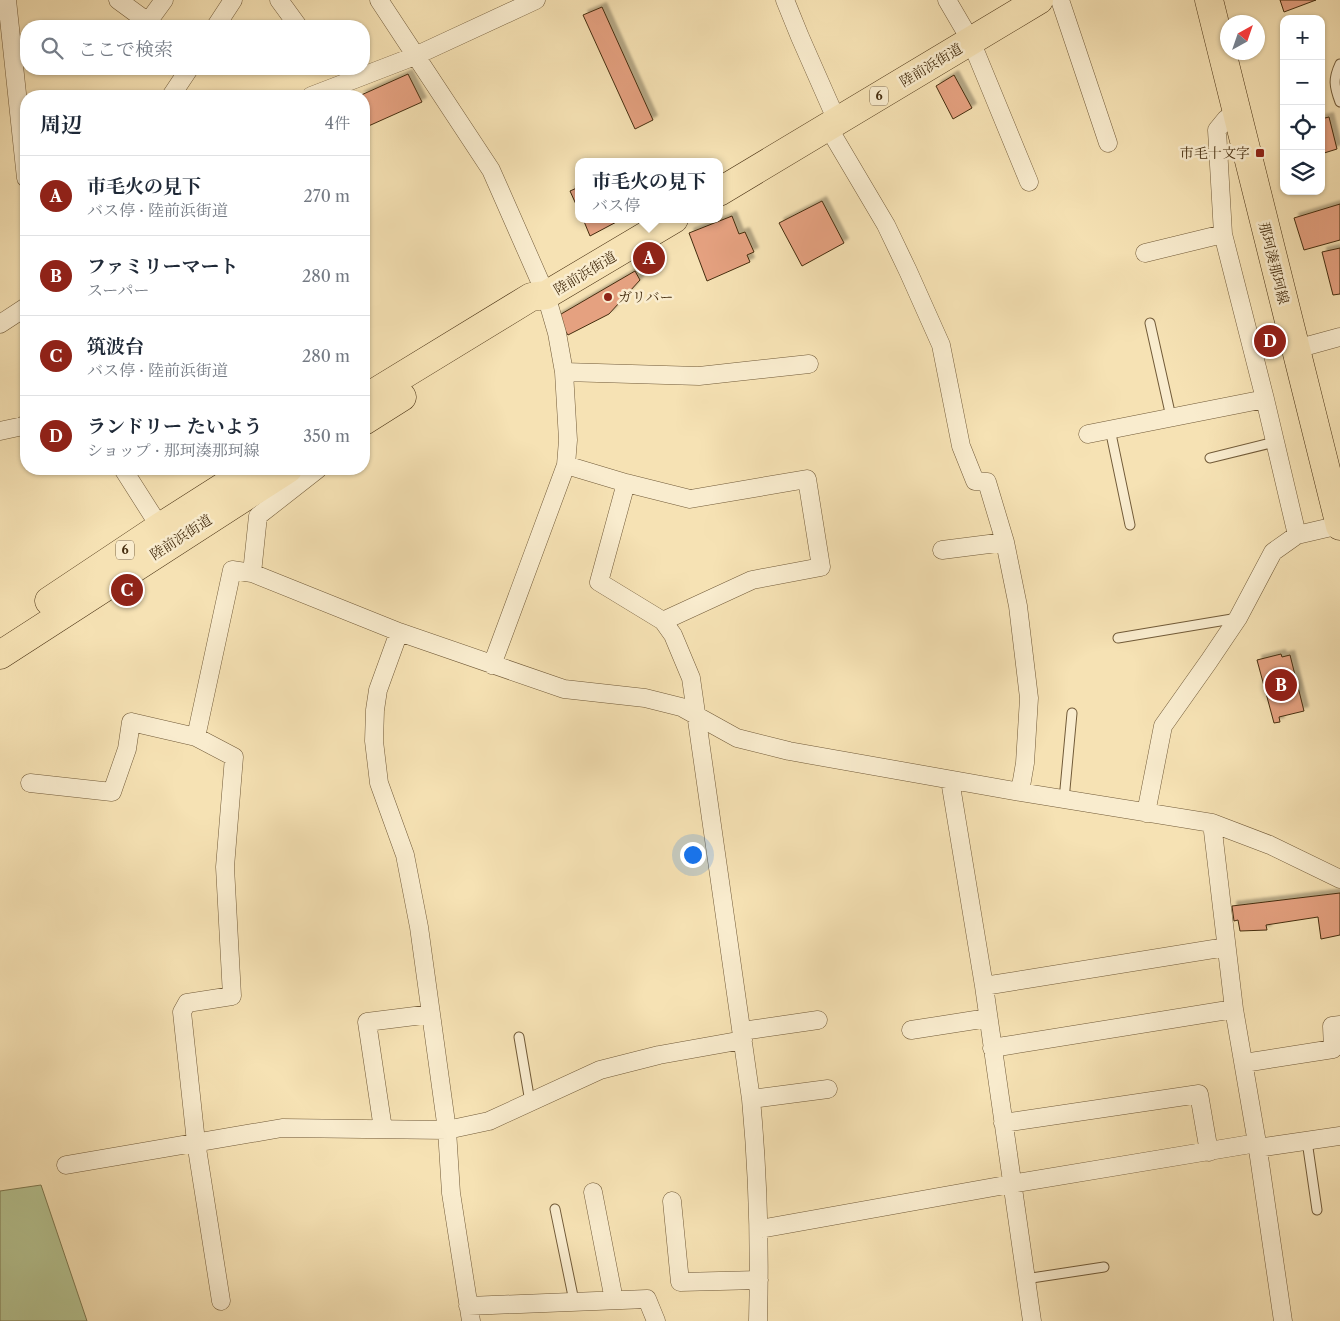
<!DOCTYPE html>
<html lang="ja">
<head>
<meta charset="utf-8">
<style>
  :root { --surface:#fff; --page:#f6f6f7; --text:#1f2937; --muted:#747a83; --line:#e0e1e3; --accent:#8f2418 }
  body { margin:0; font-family:"Libre Caslon Text","Noto Serif JP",serif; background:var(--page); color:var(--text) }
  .controls { position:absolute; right:15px; top:15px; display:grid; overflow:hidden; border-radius:10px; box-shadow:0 1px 4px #0004 }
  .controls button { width:45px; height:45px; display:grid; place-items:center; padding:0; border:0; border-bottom:1px solid var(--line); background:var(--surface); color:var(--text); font:25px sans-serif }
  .compass { position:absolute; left:1220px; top:15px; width:45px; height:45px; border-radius:50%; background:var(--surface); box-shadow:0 1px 4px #0004; rotate:40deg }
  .you { position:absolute; left:692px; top:854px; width:18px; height:18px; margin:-12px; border:4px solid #fff; border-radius:50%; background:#1a73e8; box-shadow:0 0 0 8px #1a73e833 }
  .badge { display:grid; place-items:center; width:32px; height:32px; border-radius:50%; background:var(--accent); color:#fff; font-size:16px; font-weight:700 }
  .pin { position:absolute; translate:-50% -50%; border:2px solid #fff; box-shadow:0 1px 5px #0006 }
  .popup { position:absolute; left:575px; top:158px; width:148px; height:65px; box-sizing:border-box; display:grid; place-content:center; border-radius:10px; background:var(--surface); filter:drop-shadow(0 1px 4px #0005); font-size:16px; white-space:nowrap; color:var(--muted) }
  .popup b { font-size:19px; color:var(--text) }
  .popup::after { content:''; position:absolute; left:50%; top:100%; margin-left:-10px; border:10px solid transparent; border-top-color:var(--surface) }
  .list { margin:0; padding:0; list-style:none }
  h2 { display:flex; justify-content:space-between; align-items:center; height:65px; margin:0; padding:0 20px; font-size:21px }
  h2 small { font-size:16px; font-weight:400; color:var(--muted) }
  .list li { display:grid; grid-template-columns:32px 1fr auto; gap:15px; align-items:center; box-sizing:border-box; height:80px; padding:0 20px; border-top:1px solid var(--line) }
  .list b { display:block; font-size:19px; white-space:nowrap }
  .list p { margin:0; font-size:16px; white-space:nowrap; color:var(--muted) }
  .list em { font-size:16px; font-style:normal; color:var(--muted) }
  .icon { flex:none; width:28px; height:28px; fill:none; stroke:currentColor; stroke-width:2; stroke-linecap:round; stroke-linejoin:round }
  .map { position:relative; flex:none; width:1340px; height:1321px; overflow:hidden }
  .search { position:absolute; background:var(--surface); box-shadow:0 1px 4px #0004; left:20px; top:20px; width:350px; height:55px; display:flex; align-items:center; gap:12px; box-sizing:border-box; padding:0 18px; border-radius:20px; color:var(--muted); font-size:19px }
  .panel { position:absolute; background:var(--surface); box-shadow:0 1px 4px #0004; left:20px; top:90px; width:350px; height:385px; border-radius:20px }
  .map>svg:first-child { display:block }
</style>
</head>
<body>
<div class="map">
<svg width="1340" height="1321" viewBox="0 0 1340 1321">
  <defs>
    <filter id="shadow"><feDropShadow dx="4.5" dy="-4.5" stdDeviation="1" flood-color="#0004"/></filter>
  </defs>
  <rect width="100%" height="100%" fill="#f6e2b4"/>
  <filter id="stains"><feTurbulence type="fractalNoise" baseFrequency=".004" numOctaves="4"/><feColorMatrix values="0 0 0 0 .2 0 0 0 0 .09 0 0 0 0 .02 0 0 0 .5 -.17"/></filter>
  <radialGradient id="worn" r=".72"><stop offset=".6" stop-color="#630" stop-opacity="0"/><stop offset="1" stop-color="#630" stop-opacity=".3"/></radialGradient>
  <!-- green -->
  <path fill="#b6c492" stroke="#7e7850" d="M41,1185L87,1321H0V1191Z"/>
  <!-- building -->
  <path fill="#e5a180" stroke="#452d0f" filter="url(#shadow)" d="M1280,0H1316L1284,12Z
    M602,7L653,120L635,129L583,15Z
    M408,74L422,102L364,128V96H359Z
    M954,75L972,108L953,119L936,86Z
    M1329,117L1337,149L1321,154V119Z
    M579,187V211L570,191Z
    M822,201L844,243L802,266L779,223Z
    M1340,204V240L1304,250L1294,218Z
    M732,216L739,234L745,232L754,252L747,255L750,262L707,281L689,233Z
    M583,219H622L590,236Z
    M1340,248V294L1333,295L1322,252Z
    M635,271L640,280L609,314L568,335L556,317Z
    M1281,654L1282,657L1290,655L1304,711L1279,717L1280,722L1274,723L1257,660Z
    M1340,893V935L1321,939L1318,917L1266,925L1267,930L1240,931L1238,920L1234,921L1232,906Z"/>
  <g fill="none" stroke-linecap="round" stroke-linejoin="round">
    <!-- service casing -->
    <g stroke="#715a38" stroke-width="11">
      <path id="service" d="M1340,64C1333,79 1334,86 1340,102
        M1150,323L1171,417
        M1110,429L1130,525
        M1210,458L1275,442
        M1118,638L1238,618
        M1064,800L1072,713
        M519,1037L530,1102
        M1307,1141L1317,1210
        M555,1209L574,1301
        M1025,1279L1104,1267"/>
    </g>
    <!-- minor casing -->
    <g stroke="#715a38" stroke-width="19">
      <path id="minor" d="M7,0L26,178
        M118,0L148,22L164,0
        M279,0L298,26
        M379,0L491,170L546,295L557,333L564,372L568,440L566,465L492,665
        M785,0L800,37L837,121
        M947,0L971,41L1029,182
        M1060,0L1108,143
        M216,26L233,0
        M171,96L189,69
        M311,96L415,56L536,0
        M1236,112L1226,119L1217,130L1223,234L1265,399L1297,535
        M828,127L886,225L908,271L941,345L961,446L975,481L987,482L1005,542L1018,606L1029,698L1025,763L1020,792
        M1145,253L1223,234
        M0,324L26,307
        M1296,349L1340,337
        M564,372L699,376L809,364
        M0,431L23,426L26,424
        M1088,434L1265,399
        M566,465L626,483L690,499L807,479L821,567L752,580L663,621
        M123,469L165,535
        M626,483L599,582L663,621L673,635L691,678L751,1099C758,1173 760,1247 758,1321
        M942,550L1005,542
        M252,573L258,516L318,469
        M399,632L378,690L375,710L374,741L379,783L405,855L419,927L447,1130L451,1193L471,1321
        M196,737L232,570L252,573L399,632L564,689L645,698L681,707L737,738L789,751L1020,792L1212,823L1270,845L1340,879
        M950,780L984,986L1032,1321
        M30,783L112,792L127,749L131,722L196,737L234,757L225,867L232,996L187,1003L182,1012L196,1142L221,1301
        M1146,813L1163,726L1209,661L1238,618L1273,552L1297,535L1340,525
        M1212,823L1234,1009L1257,1143L1283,1321
        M984,986L1226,947
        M911,1030L988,1018
        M742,1031L818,1020
        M992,1048L1234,1009
        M1244,1063L1333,1049L1332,1026L1340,1025
        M751,1099L828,1089
        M1003,1123L1199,1094L1209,1152
        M383,1129L367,1022L431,1014
        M1257,1148L1340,1136
        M66,1165L282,1128L447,1130L489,1121L600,1070L659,1055L743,1040
        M593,1192L614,1300
        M672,1201L680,1282L759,1280
        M760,1229L1011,1184L1257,1143
        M468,1306L647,1299L656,1321"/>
    </g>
    <!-- primary casing -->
    <g stroke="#452d0f" stroke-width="29">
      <path id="primary" d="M1209,0L1340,526"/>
    </g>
    <!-- trunk casing -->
    <g stroke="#452d0f" stroke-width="29">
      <path id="trunk" d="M719,192L1039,0
        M364,399L531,297L546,295L674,219
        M364,421L402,397
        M49,601L160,527L251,469
        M0,655L288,469"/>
    </g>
    <!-- service -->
    <use href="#service" stroke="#f9ecce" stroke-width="9"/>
    <!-- minor -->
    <use href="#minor" stroke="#f9ecce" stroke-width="18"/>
    <!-- primary -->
    <use href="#primary" stroke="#f6e2b4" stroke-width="28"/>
    <!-- trunk -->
    <use href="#trunk" stroke="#f6e2b4" stroke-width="28"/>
  </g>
  <!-- markers -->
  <g fill="#8f2418" stroke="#f9ecce" stroke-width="2">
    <rect x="1255" y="148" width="10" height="10" rx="2.5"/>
    <circle cx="608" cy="297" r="5"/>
  </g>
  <g text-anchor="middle" stroke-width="5" stroke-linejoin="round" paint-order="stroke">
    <!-- shield labels -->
    <g fill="#f9ecce" stroke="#7b6648" stroke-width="1">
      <rect x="870" y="86.5" width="18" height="19" rx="4"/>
      <rect x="116" y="540.5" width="18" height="19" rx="4"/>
    </g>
    <g font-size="12" font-weight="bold" fill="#452d0f">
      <text x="879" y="100">6</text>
      <text x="125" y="554">6</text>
    </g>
    <!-- street labels -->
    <g font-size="14" fill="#452d0f" stroke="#f9ecce">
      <text transform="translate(931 65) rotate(-31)" y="5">陸前浜街道</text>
      <text transform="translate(1274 263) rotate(76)" y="5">那珂湊那珂線</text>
      <text transform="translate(585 273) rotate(-31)" y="5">陸前浜街道</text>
      <text transform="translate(181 537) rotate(-33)" y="5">陸前浜街道</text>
    </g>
    <!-- poi labels -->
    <g font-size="14" fill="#452d0f" stroke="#f9ecce" text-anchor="end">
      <text x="1250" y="158">市毛十文字</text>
      <text x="618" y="302" text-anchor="start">ガリバー</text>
    </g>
  </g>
  <rect width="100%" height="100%" filter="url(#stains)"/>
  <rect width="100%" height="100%" fill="url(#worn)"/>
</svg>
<div class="controls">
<button>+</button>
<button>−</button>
<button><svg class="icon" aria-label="locate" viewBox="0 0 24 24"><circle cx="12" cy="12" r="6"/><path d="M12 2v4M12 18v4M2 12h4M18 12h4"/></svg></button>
<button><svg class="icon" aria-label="layers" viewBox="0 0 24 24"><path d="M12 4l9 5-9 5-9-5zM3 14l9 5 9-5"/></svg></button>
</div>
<svg class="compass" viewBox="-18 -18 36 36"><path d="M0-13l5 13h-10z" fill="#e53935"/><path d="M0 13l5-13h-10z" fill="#747a83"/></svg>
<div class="you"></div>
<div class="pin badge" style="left:649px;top:258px">A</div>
<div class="popup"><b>市毛火の見下</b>バス停</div>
<div class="pin badge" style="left:1281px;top:685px">B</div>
<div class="pin badge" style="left:127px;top:590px">C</div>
<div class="pin badge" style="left:1270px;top:341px">D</div>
<div class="search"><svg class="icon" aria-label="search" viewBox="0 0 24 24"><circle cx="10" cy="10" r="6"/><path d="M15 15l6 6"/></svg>ここで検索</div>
<section class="panel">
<h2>周辺<small>4件</small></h2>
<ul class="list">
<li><span class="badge">A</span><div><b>市毛火の見下</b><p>バス停 · 陸前浜街道</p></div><em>270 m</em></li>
<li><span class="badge">B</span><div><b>ファミリーマート</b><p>スーパー</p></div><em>280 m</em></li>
<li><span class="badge">C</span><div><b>筑波台</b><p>バス停 · 陸前浜街道</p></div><em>280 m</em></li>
<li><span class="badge">D</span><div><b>ランドリー たいよう</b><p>ショップ · 那珂湊那珂線</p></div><em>350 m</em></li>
</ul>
</section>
</div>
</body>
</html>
